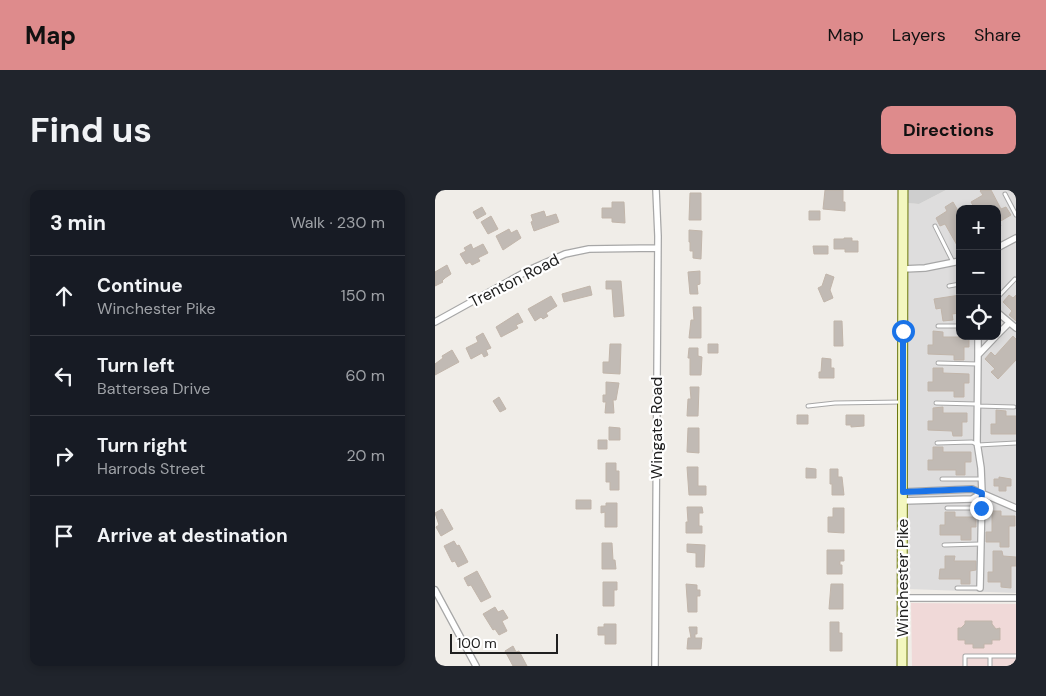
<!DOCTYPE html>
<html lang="en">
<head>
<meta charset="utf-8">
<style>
  :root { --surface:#171b24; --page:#20242c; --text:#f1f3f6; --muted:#9ea1a6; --line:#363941; --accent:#de8b8c }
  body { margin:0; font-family:"DM Sans",sans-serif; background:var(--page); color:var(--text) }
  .controls { position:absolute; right:15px; top:15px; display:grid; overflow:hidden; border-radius:10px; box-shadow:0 2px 8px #0003 }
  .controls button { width:45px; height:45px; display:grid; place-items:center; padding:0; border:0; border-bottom:1px solid var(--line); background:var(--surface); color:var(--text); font:25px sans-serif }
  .scale { position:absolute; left:15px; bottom:12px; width:108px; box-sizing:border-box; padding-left:5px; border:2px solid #202020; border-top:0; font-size:14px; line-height:18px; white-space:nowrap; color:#202020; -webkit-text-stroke:4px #fff; paint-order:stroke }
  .stop { position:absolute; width:15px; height:15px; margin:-11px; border:4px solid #1a73e8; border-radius:50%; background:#fff }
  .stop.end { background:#1a73e8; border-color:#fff; box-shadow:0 1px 5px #0008 }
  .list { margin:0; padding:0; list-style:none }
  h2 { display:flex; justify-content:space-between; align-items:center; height:65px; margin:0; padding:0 20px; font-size:21px }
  h2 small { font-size:16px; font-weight:400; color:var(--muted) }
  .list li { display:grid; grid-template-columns:32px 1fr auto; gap:15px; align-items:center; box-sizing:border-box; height:80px; padding:0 20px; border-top:1px solid var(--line) }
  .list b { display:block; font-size:19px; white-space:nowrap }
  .list p { margin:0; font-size:16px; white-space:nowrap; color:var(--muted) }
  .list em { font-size:16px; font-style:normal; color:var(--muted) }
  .icon { flex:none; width:28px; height:28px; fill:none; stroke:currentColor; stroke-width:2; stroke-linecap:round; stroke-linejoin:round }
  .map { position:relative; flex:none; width:581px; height:476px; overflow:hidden; border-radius:10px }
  header { display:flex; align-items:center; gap:30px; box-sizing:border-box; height:70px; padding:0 25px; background:var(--accent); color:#111 }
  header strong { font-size:24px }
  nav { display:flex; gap:28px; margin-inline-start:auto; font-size:18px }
  .intro { display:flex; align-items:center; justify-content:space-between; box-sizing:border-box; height:120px; padding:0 30px }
  h1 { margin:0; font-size:35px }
  .button { padding:12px 22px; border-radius:10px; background:var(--accent); color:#111; font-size:18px; font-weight:700 }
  main { display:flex; gap:30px; padding:0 30px }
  aside { flex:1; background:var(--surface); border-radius:10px; box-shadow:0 2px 8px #0003 }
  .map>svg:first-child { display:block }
</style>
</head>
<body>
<header>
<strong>Map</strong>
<nav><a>Map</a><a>Layers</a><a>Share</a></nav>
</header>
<div class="intro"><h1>Find us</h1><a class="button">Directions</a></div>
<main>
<aside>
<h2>3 min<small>Walk · 230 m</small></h2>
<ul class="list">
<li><svg class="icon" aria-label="ahead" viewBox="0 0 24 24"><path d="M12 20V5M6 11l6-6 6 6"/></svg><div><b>Continue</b><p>Winchester Pike</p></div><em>150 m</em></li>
<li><svg class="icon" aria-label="left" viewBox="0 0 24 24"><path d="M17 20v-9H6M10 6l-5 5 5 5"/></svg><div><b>Turn left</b><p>Battersea Drive</p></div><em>60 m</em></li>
<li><svg class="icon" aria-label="right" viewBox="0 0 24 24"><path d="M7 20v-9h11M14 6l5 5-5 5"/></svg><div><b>Turn right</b><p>Harrods Street</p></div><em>20 m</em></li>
<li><svg class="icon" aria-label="arrive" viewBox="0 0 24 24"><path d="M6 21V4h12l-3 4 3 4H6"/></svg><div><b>Arrive at destination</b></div></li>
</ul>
</aside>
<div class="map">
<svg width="581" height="476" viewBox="0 0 581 476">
  <rect width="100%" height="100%" fill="#f0ede8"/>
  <!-- residential -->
  <path fill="#dedddd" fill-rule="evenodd" d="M511,0H581V403L474,399L471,13L484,14ZM525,19H562V146H525Z"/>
  <!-- commercial -->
  <path fill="#f0d9d8" d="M476,413L581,414V476H477Z"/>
  <!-- religious -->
  <path fill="#cecece" d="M471,0H511L484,14L471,13Z"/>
  <!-- building -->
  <path fill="#c1bab4" stroke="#c1b5aa" d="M390,0H408V12H410V21L388,19Z
    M546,0H556L566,19L571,17L576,25L564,32L566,36L562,39V19H540L536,12L548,5L545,1Z
    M255,3H266V30H254Z
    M177,12H189L190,33L177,32V28H167V18H177Z
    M518,12L525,24V56L523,57L510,34L505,36L501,28L512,21L510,17Z
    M47,17L51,24L42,29L38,22Z
    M109,21L111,27L121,24L124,32L99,41L96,32L98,31L96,25Z
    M374,21H385V30H374Z
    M56,26L63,39L53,44L46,32Z
    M74,39L76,43L82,40L86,48L68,60L61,46Z
    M254,40L267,41L266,69L258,68V61H255V52H254Z
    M409,48H417V51H423V62H410V59H399V49H409Z
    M36,54L38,59L48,54L53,63L43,68L45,71L37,75L35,72L31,74L25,64L31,61L29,58Z
    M378,56H393V64H379Z
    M12,75L16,84L10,88L7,91L8,92L0,96V82Z
    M265,81V94L262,95L263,104H255L253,82Z
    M391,84L399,87L395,100L398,108L389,112L383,98L387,96Z
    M171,91H186L189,126L179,127L177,99H171Z
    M155,96L157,105L129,112L127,104Z
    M525,105V123L517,124L518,130L508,131L506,118L501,119L499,109Z
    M574,105L578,108L581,105V131L574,125L577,121L568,112Z
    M116,106L122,116L111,123L113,126L108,129L106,127L100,131L93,119Z
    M258,117H266V148H254L256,130H259Z
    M83,123L88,132L81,135L83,138L66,147L61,137Z
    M399,131H407L408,156H399Z
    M498,141L508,142V147H534V157H529V170H519V165L493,164V155H498Z
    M48,143L56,158L51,160L53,165L49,167L47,163L36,169L31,158L43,152L41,147Z
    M578,146L581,149V170L563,189L556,182L560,179L550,169L556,162L560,166Z
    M175,154H186L185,184L168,183V172H174Z
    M273,154H283V163H273Z
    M254,158H263V166L267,167L266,185H255V168H253Z
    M17,160L24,172L0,185V174L8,168L7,166Z
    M387,168L396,169V178H399V188H384V182H386Z
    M498,178H508V183L534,184V193H529V207H519V201H493V192H498Z
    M171,192L184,193L181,210H178L179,223H170L171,212H168V205H171Z
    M255,197H264L263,226H252L253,209H256Z
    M64,207L71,219L65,222L58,211Z
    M508,217V223H532V232H527V246H518L517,241L493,240V231H498V218Z
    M561,220L571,221V226H581V244H556V234H561Z
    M362,225H373V234H362Z
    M411,225H429V236L416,237V235H411Z
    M174,237L185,238V250H174Z
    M253,238H264V263L252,262Z
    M163,250H172V259H163Z
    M498,257H508V262H536V272H530V285H521V280H493V270H498Z
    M171,273H181V281H184V300H175V292H171Z
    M252,277H263V296H271V305H254Z
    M371,278L381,279V288H371Z
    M395,279H403V287H407L409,305H397V294H395Z
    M564,287L576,289V296H571V301H564V296H559V289H564Z
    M141,310H156V319H141Z
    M171,313H182V337H170V322L166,323V316H171Z
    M252,317H267L268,323H264V336H267V343H251V332H253Z
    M398,318H409V343L393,342V327H398Z
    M7,319L18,339L6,346L1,337L4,335L0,323Z
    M557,321H566V326H580V336H574V357H565V352H551V342H557Z
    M510,322H520V327H541V337H536V350H526V345H505V335H510Z
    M19,351L22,356L24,355L33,372L23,377L20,371L17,372L9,356Z
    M167,353H177L178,370H180L181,379H167Z
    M252,354L270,355L269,377H261V363L252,362Z
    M392,360H409V371H405V375H407V384H392Z
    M558,361H567L568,366L581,367V376H576V398L566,397V392H553V382H558Z
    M510,366H520L519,371H541V380L535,381V394H526V389H504L505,379H510Z
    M42,381L56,407L46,412L36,395L33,396L29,388Z
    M168,392H182V400H179V416H168Z
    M251,394L262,395V400H265V406H262V422H253Z
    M396,394H408V419H394Z
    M60,417L63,422L68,420L73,428L67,431L72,441L64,445L60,439L58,440L48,424Z
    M530,431H557V434L561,439L565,438V450H557V454H549V458H538V454H530V450H523V438H526L530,434Z
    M395,432H404V443H407V461H395Z
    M169,434H181V454H170V445H163V437H169Z
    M254,437H262V444H260V448H267L266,459H252L253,448H256Z
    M78,456L81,462L84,461L92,476H78L70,461Z"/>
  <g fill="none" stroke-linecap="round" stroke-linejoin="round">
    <!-- service casing -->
    <g stroke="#a7a7a7" stroke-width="5">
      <path id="service" d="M570,4L581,25
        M500,36L518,72
        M514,96L525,94
        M562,108L580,89
        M503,136H525
        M503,173L543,174
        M501,213L542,214
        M373,216L400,213L467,212
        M543,216L579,217
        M502,253L537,252L543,255L581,253
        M507,289H546
        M512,318H546
        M509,355L545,354
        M522,398H545
        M555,466V476
        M530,476V466H581"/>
    </g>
    <!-- minor casing -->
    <g stroke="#a7a7a7" stroke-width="8">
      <path id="minor" d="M562,58L581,48
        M468,79L490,78L525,71
        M562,122L581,138
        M0,132L94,80L130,64L154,59L222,58
        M562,145L574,133
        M543,165V146
        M468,302L537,299L581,318
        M468,311L537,309L547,303
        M545,398L547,303L546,278L542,252L543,165L561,146
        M0,400L41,476
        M468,408H581
        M220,476L223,46L221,0"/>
    </g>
    <!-- secondary casing -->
    <g stroke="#68740b" stroke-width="11">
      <path id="secondary" d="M467,476L468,0"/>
    </g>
    <!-- service -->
    <use href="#service" stroke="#fff" stroke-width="3"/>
    <!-- minor -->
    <use href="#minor" stroke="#fff" stroke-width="5.5"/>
    <!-- secondary -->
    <use href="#secondary" stroke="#f3f7bf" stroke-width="9"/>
  </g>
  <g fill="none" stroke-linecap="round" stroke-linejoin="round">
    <!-- route -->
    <path stroke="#1a73e8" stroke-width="6" d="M468,141V302L537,299L547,303L546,318"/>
  </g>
  <g text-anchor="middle" stroke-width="4.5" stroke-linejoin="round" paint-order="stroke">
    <!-- street labels -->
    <g font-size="16" fill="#202020" stroke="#fff">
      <text transform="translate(79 90) rotate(-27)" y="6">Trenton Road</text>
      <text transform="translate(221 238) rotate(-90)" y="6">Wingate Road</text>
      <text transform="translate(467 388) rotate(-90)" y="6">Winchester Pike</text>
    </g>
  </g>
</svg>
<div class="controls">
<button>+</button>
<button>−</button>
<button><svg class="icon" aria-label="locate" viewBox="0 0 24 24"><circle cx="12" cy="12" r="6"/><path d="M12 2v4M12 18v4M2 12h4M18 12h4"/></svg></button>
</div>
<div class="scale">100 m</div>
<div class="stop" style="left:468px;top:141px"></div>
<div class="stop end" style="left:546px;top:318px"></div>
</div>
</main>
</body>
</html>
